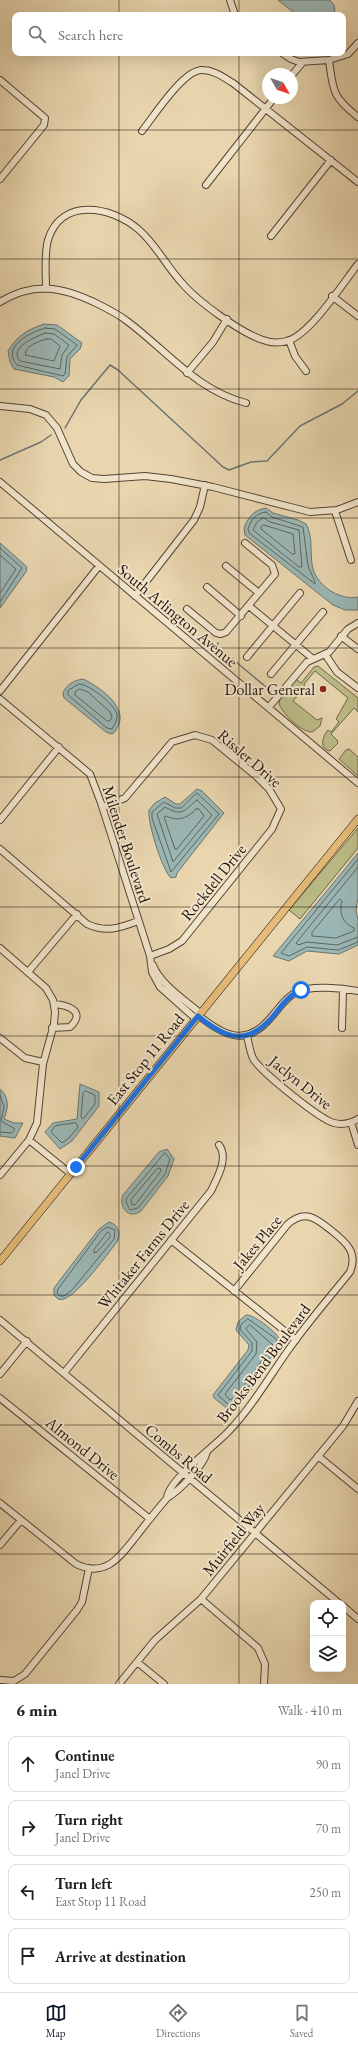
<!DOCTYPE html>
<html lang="en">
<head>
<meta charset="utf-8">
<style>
  :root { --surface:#fff; --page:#f6f6f6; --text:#202124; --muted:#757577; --line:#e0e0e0; --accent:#111827 }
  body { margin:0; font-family:"EB Garamond",serif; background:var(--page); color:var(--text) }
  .controls { position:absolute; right:12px; bottom:12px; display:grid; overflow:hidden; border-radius:8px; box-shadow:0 4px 16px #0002 }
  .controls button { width:36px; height:36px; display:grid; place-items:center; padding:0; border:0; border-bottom:1px solid var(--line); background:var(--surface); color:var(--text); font:20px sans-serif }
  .compass { position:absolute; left:262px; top:68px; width:36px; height:36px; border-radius:50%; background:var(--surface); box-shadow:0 4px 16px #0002; rotate:130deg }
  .stop { position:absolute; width:12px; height:12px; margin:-9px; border:3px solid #1a73e8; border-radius:50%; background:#fff }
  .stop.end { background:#1a73e8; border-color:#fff; box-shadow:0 1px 4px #0008 }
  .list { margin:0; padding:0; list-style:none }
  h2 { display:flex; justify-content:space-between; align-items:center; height:52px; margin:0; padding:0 16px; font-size:17px }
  h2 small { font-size:13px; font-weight:400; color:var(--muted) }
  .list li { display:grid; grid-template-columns:26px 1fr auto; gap:12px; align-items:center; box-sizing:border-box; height:56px; margin:0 8px 8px; padding:0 8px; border:1px solid var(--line); border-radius:8px }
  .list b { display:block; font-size:15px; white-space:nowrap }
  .list p { margin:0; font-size:13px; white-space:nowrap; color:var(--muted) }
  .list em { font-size:13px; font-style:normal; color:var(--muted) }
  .icon { flex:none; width:22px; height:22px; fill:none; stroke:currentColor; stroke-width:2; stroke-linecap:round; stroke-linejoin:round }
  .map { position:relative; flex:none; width:358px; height:1684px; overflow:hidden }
  .search { position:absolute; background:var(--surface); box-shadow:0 4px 16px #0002; left:12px; right:12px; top:12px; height:44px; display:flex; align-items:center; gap:10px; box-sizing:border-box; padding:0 14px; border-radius:8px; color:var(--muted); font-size:15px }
  .sheet { height:308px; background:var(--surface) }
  nav { display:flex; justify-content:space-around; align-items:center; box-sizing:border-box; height:56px; border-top:1px solid var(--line); background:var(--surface); font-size:11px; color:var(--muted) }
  nav a { display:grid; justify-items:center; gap:2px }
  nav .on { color:var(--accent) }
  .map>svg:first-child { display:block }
</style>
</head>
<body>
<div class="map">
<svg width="358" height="1684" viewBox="0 0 358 1684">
  <rect width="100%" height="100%" fill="#e9d6af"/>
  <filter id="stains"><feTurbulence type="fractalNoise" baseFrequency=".005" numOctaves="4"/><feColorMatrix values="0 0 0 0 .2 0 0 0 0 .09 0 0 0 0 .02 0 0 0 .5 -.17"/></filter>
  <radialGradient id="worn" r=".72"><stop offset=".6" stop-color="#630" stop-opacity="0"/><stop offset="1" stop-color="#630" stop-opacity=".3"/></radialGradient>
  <!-- green -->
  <path fill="#bcbc87" stroke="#6e6849" d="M318,666L358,698V712L354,708L331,734L337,740L338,743L330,751C319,749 322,737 328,730L331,732L339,722L336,719L348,698L315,671L304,684L305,687L293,701L317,720L322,718L320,726L312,732C301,732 283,714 279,704L280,699L296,679L301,683L314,667Z
    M349,749L358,757V776L339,759L346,750Z
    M358,828V848L300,919L289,910Z"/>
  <!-- water -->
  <path fill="#9bb7b5" stroke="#6a7571" d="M278,0H330L334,5L335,13L297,15Z
    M44,324L57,325L82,343L80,349L70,359L69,376L63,382L54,377L14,369L10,362L8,351C18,335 27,330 44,324Z
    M266,508L273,513L298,520L306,524C313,536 310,551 312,564C314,584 339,601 358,597V610H345L333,605L245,535L244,528C248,517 254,510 266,508Z
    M0,543L27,567L26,572L0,608Z
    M83,679C98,686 126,705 119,724C117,728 116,732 112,734L106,732L64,698L63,693C66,685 74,680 83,679Z
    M197,789L202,791L224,813L177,873L176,877L171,878C162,870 147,821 149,810L155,803L165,797L176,804H180Z
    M358,853V897L356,910L358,920V945L339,954L307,951L289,961L273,956Z
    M80,1084L99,1092V1106L72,1141L60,1149L45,1132L53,1123L77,1119Z
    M0,1089C10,1098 8,1108 4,1119L14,1123H23L15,1138L0,1136Z
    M167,1149L174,1159L168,1176L141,1211C129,1220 118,1207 123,1195L159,1152Z
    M109,1222C119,1225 121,1233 117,1242C108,1253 71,1306 58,1299L54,1295V1288L99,1229Z
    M246,1315C255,1314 283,1337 283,1346L243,1401L236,1408L229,1410L214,1398L213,1395L248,1350L249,1345L236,1330L238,1322Z"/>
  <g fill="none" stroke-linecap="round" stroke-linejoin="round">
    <!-- shore -->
    <path stroke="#5e6560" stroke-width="1" d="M45,328L55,329L77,345L67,357L65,374L63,376L17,365C1,346 30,333 45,328Z
      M45,333L54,334L69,345L62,355L60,369L20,361C8,347 36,337 45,333Z
      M46,339H51L60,346L54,361L25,355C26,345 38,342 46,339Z
      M266,512L272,517L303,527L308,566L315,582V584L249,533L248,529C251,520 256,513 266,512Z
      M264,518L270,522L299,530L302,567H299L253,530L257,522Z
      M264,525L293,534L295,554H292L261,529V527Z
      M0,548L22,568L0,602
      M0,555L16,569L0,593
      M79,684C88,683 115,705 117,714C118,719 114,725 112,729L107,728L68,695V691Z
      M80,689L88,692L110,712L112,717L110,721H107L75,695V692Z
      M197,793L219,814L171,872L152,818V812L164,802L175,808H181Z
      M197,800L212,815L173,862L157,814L165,807C183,817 183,811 197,800Z
      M196,809H199L204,816L177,849H175L164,817L166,816C178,822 188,818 196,809Z
      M358,859L281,953L289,956L307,947L338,950L358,942
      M358,867L296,943L298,945L307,942L337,945L358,937
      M340,899L342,901C339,913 342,923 354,928V931L336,938L312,936V933Z
      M86,1091L95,1095V1104L83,1119L81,1117L83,1093Z
      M0,1095L4,1107L1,1121L15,1129L12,1133L0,1132
      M76,1123L78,1127L69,1138L62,1143L51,1132L55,1126Z
      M165,1153L170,1159L165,1174L138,1208L130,1210L126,1202L127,1198Z
      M157,1169L160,1168L161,1171L135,1205H132L131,1200Z
      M108,1227L115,1230L114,1239L72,1290L64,1296H60L57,1293L58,1289L101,1231Z
      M108,1232L110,1234V1237L97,1252L94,1253V1250Z
      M248,1319L275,1338L279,1345L240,1399L230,1406L218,1395L252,1351V1343L240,1329L241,1325Z
      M250,1325L273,1345L236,1396L230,1400L225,1394L256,1354L257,1342L246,1329Z"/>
    <!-- stream -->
    <path stroke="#6a7571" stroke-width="1.5" d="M65,428L81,400L110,365L118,370L223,467L229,470L251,462L267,461L300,426L342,404L358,391
      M0,460L41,442L51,435
      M218,643L217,646L272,692"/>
    <!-- minor casing -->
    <g stroke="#534434" stroke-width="8">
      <path id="minor" d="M230,0L235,15
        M282,53L291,59L299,62L329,60L348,54L358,43
        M329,60C333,90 332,97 358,117
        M292,75L303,62
        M0,80L45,118L44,125L0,179
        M142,131C154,116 183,70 202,70C214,70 223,77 233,83L358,182
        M206,185L274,98
        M271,236L331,160
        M46,289C46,273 44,255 48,240C61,197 111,206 138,229C156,244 166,266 182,283C197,301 241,333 263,340C271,343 280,343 287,341C310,335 343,283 358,264
        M332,296L358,316
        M0,302C35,281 63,287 98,304C108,309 118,314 127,321C166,350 196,390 246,403
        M289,340L295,356L306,371
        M187,373L213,342L227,319
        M0,406L30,409L46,415L57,428L73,464L81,472L92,478L104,479L145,476L171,479L213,487L310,512L337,510L358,502
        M0,482L358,783
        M335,511L351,560
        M226,566L259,593
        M207,587L241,616
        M135,596L194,520L200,507L205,485
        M249,606L312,658
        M187,609L216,633L221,634L226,632L275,574L272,565L245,543
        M341,636L358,649
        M325,654L337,672L358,688
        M247,657L300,593
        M271,674L323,612
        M0,691L99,566
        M0,699L90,774L101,803L150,956L152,972L160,987L196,1019
        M269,707L307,662L329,652L348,629L358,623
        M103,807L125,798L172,742L195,735L212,740L256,776L269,789L281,809L272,829L182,941L169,949L150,956
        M0,820L59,747
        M0,849L87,924C106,933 120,928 138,921
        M0,948L46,988L53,1000L55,1012L54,1024L43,1064L37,1123L29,1140L0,1175
        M153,965C159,983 186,1001 200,1013
        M28,972L77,914
        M198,1015C226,1038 248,1047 273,1015C280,1007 287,996 297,992C310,985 343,988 358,991
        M52,1028L70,1027C87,1011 67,1005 54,1004
        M342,1028L343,990
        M247,1036C249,1043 250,1054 254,1060C263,1073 319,1119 334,1123C342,1125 351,1123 358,1119
        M0,1038L25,1058L43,1062
        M351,1122L358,1145
        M29,1140L71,1174
        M171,1240L296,1340
        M0,1320L339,1603
        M64,1373L211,1191C217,1178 229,1158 219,1145
        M0,1374L27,1341
        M0,1398L150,1519
        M318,1456L358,1489
        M167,1498C168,1480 215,1446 228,1432C252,1407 269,1377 289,1349C308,1322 330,1297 350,1272C358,1253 347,1243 332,1231C317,1219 305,1208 287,1225L234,1291
        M0,1503L76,1564C107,1579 121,1555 138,1534C147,1522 157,1510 167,1498C180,1490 203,1467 207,1452
        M0,1545L21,1520
        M201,1599L258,1648L265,1664L264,1684
        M343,1606L358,1619
        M137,1662L164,1684
        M0,1680L14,1681L25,1674L77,1610L82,1602L89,1568
        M119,1684L155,1640L201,1599L343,1426L358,1401"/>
    </g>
    <!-- major casing -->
    <g stroke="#21130b" stroke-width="8">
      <path id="major" d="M0,1261L358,819"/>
    </g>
    <!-- minor -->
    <use href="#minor" stroke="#f1e4cb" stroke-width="6"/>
    <!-- major -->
    <use href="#major" stroke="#e4bb78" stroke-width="7"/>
  </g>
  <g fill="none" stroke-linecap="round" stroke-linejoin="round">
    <!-- route -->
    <path stroke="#1a73e8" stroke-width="5" d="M76,1167L198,1016C226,1039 248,1047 274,1015C282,1005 289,995 301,990"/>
  </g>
  <!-- grid -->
  <path fill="none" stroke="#21130b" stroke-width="1" stroke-opacity="0.55" d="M119,0V15M239,0V15M119,53V1684M239,53V1684M0,130H358M0,259H358M0,389H358M0,518H358M0,648H358M0,777H358M0,907H358M0,1036H358M0,1166H358M0,1295H358M0,1425H358M0,1554H358"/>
  <!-- markers -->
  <circle fill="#8f2418" stroke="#f1e4cb" stroke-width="1.5" cx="323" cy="689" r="4"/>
  <g text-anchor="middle" stroke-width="4" stroke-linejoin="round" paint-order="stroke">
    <!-- street labels -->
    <g font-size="16" fill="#21130b" stroke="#f1e4cb">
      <text transform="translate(178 615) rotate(40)" y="6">South Arlington Avenue</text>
      <text transform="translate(250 758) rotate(41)" y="6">Rissler Drive</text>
      <text transform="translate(127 844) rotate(72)" y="6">Milender Boulevard</text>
      <text transform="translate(213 882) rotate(-51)" y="6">Rockdell Drive</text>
      <text transform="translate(145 1059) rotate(-51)" y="6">East Stop 11 Road</text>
      <text transform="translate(301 1082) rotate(39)" y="6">Jaclyn Drive</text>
      <text transform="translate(257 1242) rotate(-50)" y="6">Jakes Place</text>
      <text transform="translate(143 1254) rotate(-51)" y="6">Whitaker Farms Drive</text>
      <text transform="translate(263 1363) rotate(-53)" y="6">Brooks Bend Boulevard</text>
      <text transform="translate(83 1448) rotate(39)" y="6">Almond Drive</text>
      <text transform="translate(179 1453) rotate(40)" y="6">Combs Road</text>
      <text transform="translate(233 1539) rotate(-51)" y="6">Muirfield Way</text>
    </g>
    <!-- poi labels -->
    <g font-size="16" fill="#21130b" stroke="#f1e4cb" text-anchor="end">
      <text x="315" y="695">Dollar General</text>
    </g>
  </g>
  <rect width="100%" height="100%" filter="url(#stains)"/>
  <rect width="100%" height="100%" fill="url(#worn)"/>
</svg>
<div class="controls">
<button><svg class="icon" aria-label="locate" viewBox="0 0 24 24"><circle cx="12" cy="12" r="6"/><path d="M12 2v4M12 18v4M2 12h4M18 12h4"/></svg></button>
<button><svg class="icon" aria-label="layers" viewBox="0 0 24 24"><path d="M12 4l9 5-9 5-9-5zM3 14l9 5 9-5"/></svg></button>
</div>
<svg class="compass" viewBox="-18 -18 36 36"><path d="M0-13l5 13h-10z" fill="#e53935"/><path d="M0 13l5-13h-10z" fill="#757577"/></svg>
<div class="stop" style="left:301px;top:990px"></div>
<div class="stop end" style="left:76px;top:1167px"></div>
<div class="search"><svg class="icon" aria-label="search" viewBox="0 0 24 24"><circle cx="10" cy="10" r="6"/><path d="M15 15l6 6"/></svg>Search here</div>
</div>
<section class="sheet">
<h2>6 min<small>Walk · 410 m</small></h2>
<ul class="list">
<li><svg class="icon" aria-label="ahead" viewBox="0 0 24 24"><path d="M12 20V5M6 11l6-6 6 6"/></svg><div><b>Continue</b><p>Janel Drive</p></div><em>90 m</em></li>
<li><svg class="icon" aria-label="right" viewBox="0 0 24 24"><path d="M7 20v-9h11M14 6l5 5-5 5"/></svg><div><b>Turn right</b><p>Janel Drive</p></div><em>70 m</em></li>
<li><svg class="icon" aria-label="left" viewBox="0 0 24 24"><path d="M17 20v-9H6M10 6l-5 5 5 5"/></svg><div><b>Turn left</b><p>East Stop 11 Road</p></div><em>250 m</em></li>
<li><svg class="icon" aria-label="arrive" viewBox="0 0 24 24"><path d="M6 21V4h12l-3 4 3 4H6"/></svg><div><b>Arrive at destination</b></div></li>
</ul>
</section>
<nav>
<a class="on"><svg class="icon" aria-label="map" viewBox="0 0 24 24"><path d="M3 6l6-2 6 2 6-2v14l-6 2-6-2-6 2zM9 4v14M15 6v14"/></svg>Map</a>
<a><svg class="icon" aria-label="directions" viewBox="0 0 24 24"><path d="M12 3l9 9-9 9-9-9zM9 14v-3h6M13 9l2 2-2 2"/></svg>Directions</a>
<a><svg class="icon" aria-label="saved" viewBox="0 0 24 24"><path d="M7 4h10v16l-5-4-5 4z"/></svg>Saved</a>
</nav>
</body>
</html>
